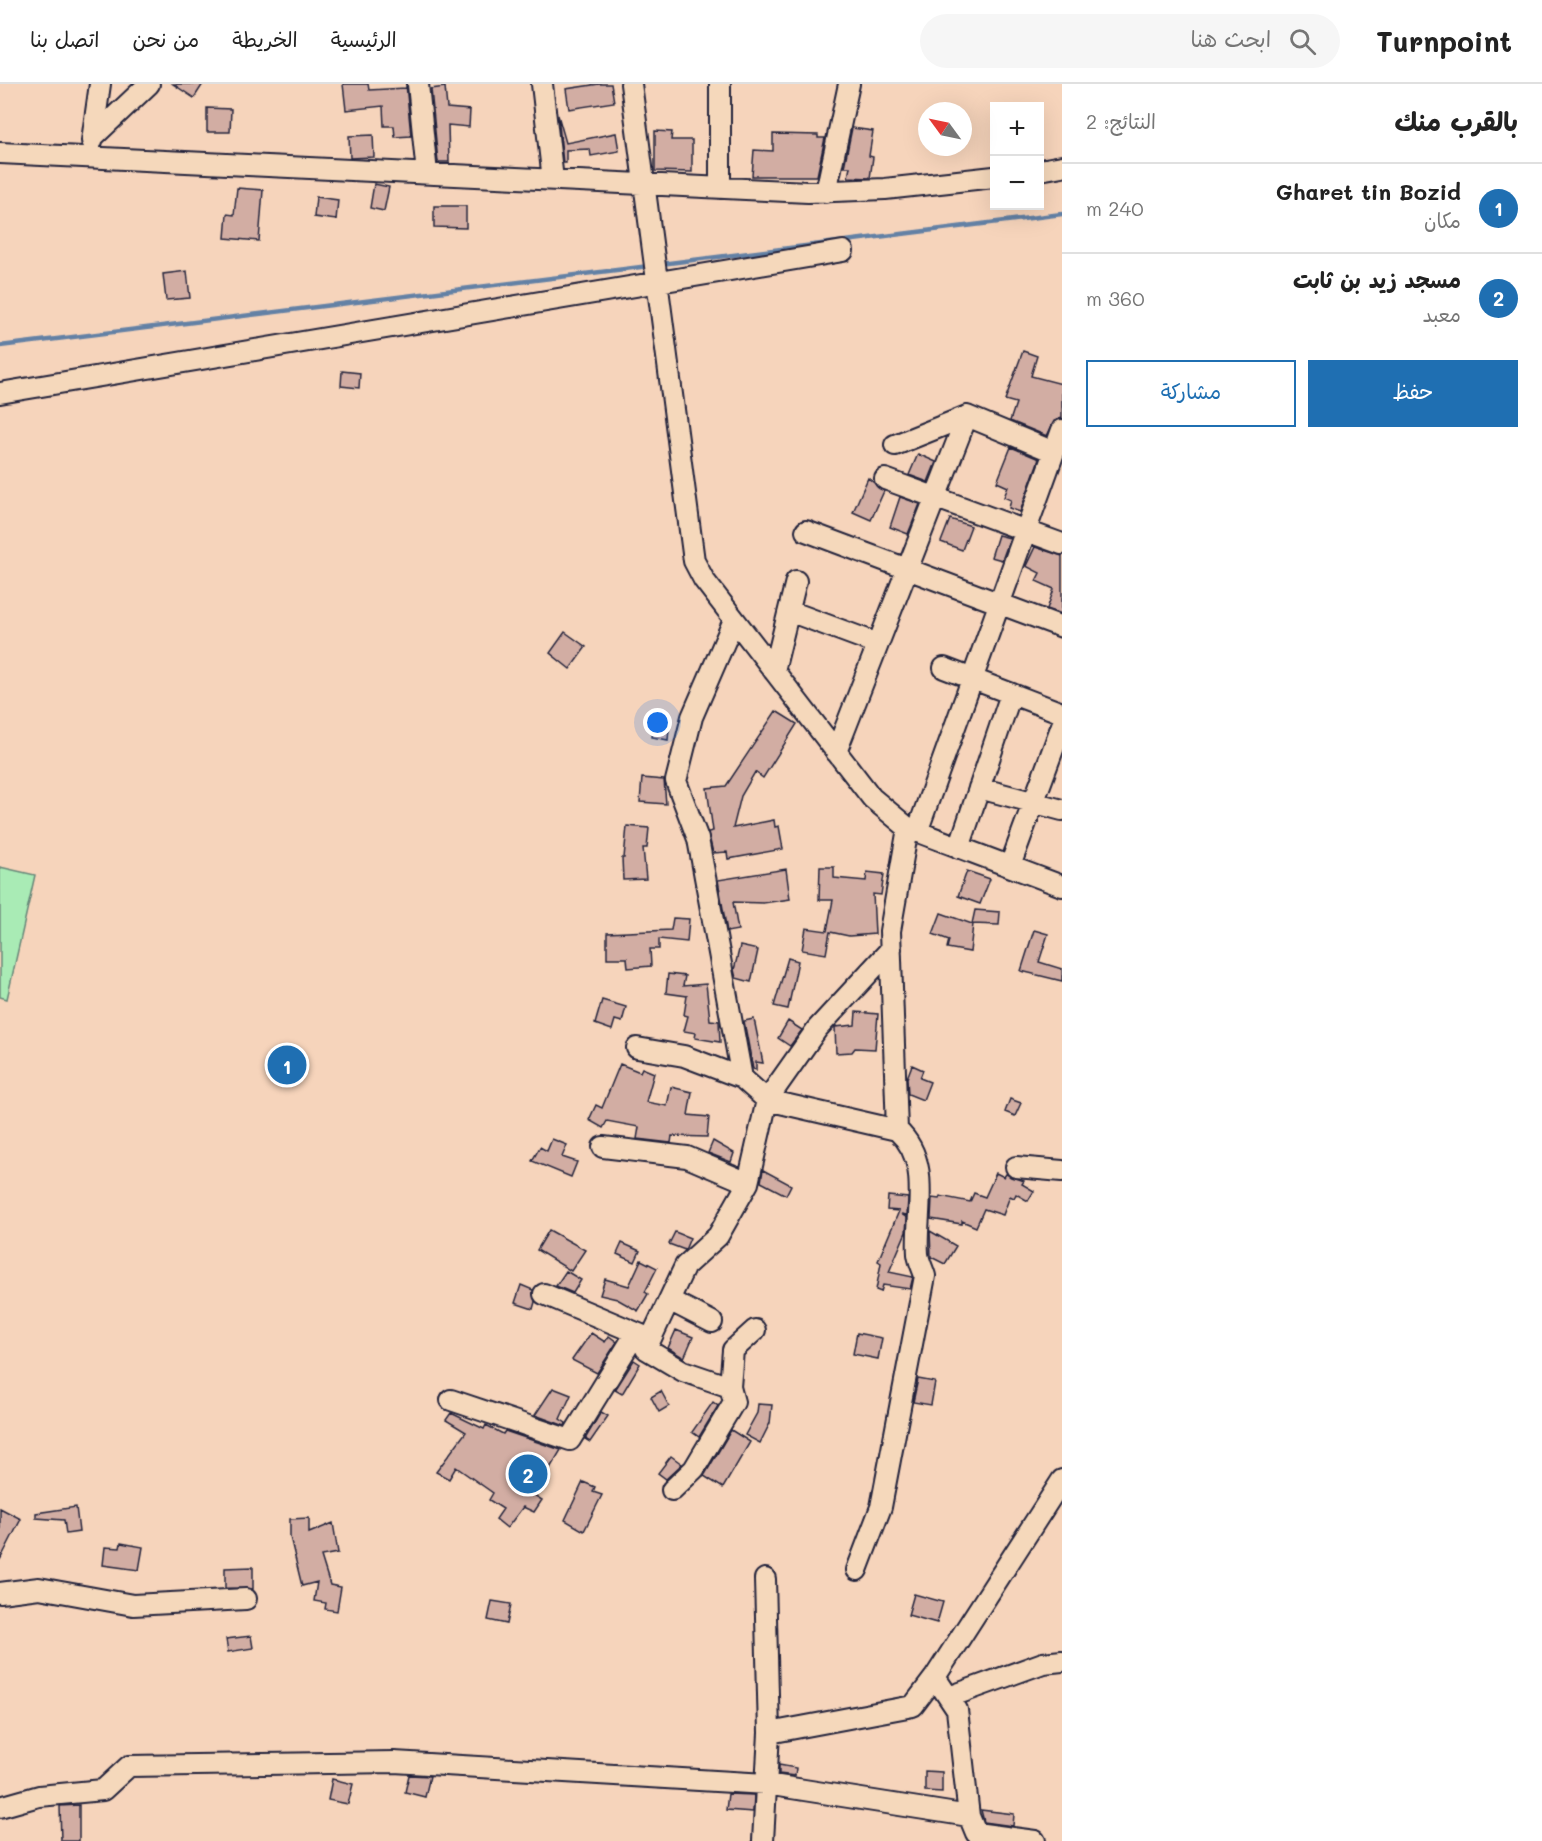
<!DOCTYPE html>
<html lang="ar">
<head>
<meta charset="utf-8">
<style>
  :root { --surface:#fff; --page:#f6f6f6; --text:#222; --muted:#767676; --line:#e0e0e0; --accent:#1f6fb2 }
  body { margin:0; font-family:Mali,"Playpen Sans Arabic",sans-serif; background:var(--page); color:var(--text); direction:rtl }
  .controls { position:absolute; right:18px; top:18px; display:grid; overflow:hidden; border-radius:0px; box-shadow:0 6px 24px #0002 }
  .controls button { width:54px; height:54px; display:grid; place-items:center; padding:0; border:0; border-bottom:2px solid var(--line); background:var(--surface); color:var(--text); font:30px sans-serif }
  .compass { position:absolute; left:918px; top:18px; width:54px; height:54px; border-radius:50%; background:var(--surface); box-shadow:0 6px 24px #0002; rotate:303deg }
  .you { position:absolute; left:658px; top:639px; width:21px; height:21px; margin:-15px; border:4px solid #fff; border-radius:50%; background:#1a73e8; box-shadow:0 0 0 9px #1a73e833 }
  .badge { display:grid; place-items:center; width:39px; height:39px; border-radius:50%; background:var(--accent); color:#fff; font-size:20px; font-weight:700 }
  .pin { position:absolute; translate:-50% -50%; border:3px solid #fff; box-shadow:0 2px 6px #0006 }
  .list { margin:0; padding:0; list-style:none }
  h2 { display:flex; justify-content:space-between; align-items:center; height:78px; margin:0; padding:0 24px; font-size:26px }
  h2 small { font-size:20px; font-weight:400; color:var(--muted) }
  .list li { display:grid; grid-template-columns:39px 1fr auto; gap:18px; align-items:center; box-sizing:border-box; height:90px; padding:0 24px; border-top:2px solid var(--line) }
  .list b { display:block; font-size:22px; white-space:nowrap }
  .list p { margin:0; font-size:20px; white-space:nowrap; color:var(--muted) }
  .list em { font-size:20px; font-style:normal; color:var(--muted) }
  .actions { display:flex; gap:12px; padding:18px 24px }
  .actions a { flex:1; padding:14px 0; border:2px solid var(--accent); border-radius:0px; text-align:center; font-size:21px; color:var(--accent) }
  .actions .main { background:var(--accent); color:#fff }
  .icon { flex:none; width:33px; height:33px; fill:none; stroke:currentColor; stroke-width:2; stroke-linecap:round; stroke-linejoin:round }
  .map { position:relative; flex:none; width:1062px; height:1757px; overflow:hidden; direction:ltr }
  header { display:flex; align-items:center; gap:36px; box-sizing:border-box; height:84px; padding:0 30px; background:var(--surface); border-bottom:2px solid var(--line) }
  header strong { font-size:28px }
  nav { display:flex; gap:33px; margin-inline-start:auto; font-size:21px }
  .search { width:420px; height:54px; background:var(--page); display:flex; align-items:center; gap:15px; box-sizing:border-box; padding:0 21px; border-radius:33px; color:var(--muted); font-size:22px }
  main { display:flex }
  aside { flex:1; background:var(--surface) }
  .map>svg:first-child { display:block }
</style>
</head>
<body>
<header>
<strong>Turnpoint</strong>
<div class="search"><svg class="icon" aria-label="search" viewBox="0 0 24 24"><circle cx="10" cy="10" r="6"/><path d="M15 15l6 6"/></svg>ابحث هنا</div>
<nav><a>الرئيسية</a><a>الخريطة</a><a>من نحن</a><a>اتصل بنا</a></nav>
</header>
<main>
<aside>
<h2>بالقرب منك<small>النتائج: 2</small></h2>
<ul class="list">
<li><span class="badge">1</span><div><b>Gharet tin Bozid</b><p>مكان</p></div><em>240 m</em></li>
<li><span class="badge">2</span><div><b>مسجد زيد بن ثابت</b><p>معبد</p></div><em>360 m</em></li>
</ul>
<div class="actions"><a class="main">حفظ</a><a>مشاركة</a></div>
</aside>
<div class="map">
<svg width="1062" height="1757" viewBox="0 0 1062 1757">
  <rect width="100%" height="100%" fill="#f6d4bb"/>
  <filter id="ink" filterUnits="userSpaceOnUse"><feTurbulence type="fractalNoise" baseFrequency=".0167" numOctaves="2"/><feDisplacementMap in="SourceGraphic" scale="12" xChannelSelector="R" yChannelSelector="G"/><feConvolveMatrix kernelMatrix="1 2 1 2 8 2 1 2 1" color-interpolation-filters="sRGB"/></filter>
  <g filter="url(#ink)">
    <!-- green -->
    <path fill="#a9ebb5" stroke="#668678" stroke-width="1.5" d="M0,783L35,791L7,915L0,913Z"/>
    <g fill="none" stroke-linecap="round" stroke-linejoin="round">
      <!-- stream -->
      <path stroke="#6481a5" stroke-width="4.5" d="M661,180L1062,130
        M0,262L649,182"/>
    </g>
    <!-- building -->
    <path fill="#d2ada3" stroke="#22223b" stroke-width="1.5" d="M173,0H203L194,14Z
      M343,0H368L369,6L406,4V0L411,52L395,53L394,42H384L383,22L346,26Z
      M599,0H611L614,18L569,25L566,5Z
      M445,3L447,24L470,26L469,43L448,41L449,78H438L431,5Z
      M207,24L231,25L230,48H207Z
      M558,31L566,59L616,49L619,67L591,72L590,65L566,66V79H563Z
      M852,44L873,47L869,72L873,73L870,94L848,93L850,83H844Z
      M655,47L672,48L671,56H692V88L655,87Z
      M773,50L818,51V54H825L817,92H752L754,66L773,67Z
      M373,51L374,73L350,74L349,52Z
      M374,100L389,103L384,127L370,124Z
      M237,104L263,106L259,157L225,154L227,130L234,131Z
      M316,113L338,116L336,136L314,133Z
      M434,122H466V144L434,143Z
      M187,187L190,214L166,216L163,190Z
      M1023,267L1037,272L1031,292L1062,300V334L1054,337L1047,352L1010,337L1016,319L1005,316Z
      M342,287L360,289L359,304L341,302Z
      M1011,363L1039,375L1020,428L1009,424L1011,416L1004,413L1008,403L997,398Z
      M918,370L936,378L928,398L909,391Z
      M868,394L884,407L871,436L853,428Z
      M900,413L920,420L908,450L890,443Z
      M950,435L971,442L962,466L941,458Z
      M998,451L1010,454L1002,476L991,473Z
      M1035,463L1062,472V530L1047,525L1054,505L1036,497L1040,489L1026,482Z
      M565,548L586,563L570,585L550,569Z
      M776,627L797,640L763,694L755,688L741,712L733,744L774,736L775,743L779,742L783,765L728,775L727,768L713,769L708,748L713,747L707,704L726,702Z
      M654,642L669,645L668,656L652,653Z
      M642,694L664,696L666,720L640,718Z
      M627,742L649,744L647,764H643L646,795L623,796L622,774H624Z
      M820,783H834V794L866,797L867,788L884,790L881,811L873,810L875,850L849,852L830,848L826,870L802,866L806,844L827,847L833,816H819Z
      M786,785L790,815L763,819L733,818L738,846L727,848L718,796Z
      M967,787L990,795L980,820L958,812Z
      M975,826L1000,828L999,841L973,840L970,868L947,864L949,856L933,850L941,829L972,840Z
      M673,834L689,835L687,858L659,855V865H650L651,882L628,884L627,874H607V849L671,846Z
      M1034,846L1048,850L1039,878L1062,885V897L1021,887Z
      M740,862L758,866L751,898L736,894L734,886Z
      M788,874L798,877L788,925L774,922Z
      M668,890L685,892L683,902L706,900L710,936L719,937L720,958L695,954L696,949L684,947L688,932L684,931L687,912L666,909Z
      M602,916L626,923L622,938L615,936L612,946L595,940Z
      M856,928L878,930L875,965L855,964L852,968L836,969L835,943L855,941Z
      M754,935L763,979L756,978V986L753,985L744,937Z
      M788,937L802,946L790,962L778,954Z
      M620,980L640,988L642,984L654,989L646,1018L667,1022L671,1003L692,1008L688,1031L709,1033L707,1053L672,1052L671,1059L637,1055L639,1043L607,1037L603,1044L589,1036L596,1021L602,1024Z
      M912,981L923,986L920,994L930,998L923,1016L908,1010L907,994Z
      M1010,1015L1021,1019L1015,1032L1005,1028Z
      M552,1055L567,1061L562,1073L577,1078L571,1093L532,1077L540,1063L547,1067Z
      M713,1057L734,1069L731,1078L708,1069Z
      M763,1086L791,1101L786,1111L761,1098Z
      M996,1089L1004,1093L1006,1090L1024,1097L1022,1100L1034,1107L1028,1117L1016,1110L1014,1114L1010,1112L1003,1131L984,1125L976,1143L962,1137V1140L931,1135L932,1114L939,1115L940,1112L970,1118L974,1109L985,1113Z
      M888,1112L908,1114L907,1131L901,1130L907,1134L906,1148L889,1188L913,1193L910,1205L883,1201L881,1208L876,1206L881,1179L878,1177L899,1127L887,1126Z
      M549,1146L585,1166L571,1187L537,1166Z
      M930,1147L956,1162L945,1180L931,1173Z
      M675,1148L690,1154L685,1166L669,1160Z
      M622,1159L640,1167L635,1178L617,1170Z
      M641,1176L657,1184L645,1208L648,1210L638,1227L617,1215L600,1211L605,1195L629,1202Z
      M566,1187L581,1196L573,1209L556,1202Z
      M521,1201L533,1206L535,1218L533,1225L515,1219Z
      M676,1246L693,1253L684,1274L668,1264Z
      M591,1249L605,1258L609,1252L617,1258L597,1289L572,1276Z
      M857,1249L882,1254L878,1275L853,1270Z
      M634,1276L640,1280L622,1310L615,1306Z
      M918,1295L935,1298L931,1321L913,1318Z
      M553,1304L571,1311L560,1335L566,1339L565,1342L535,1331Z
      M661,1307L669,1322L659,1328L651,1313Z
      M713,1318L718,1322L699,1353L692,1348Z
      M758,1320L772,1321L770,1339L760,1359L745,1351L757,1329Z
      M601,1328L608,1332L590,1358L585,1355Z
      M451,1329L484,1345L486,1341L503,1350L505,1347L561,1366L534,1411L542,1416L534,1428L523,1423L507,1444L496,1435L503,1425L489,1416L493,1409L456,1383L449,1395L436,1388L466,1348L446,1336Z
      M731,1346L750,1358L723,1404L704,1392Z
      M671,1372L682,1380L666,1395L658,1389Z
      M583,1398L595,1403L593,1408L602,1411L584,1447L565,1436Z
      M76,1423L79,1448L66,1450L64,1436L36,1434V1429Z
      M0,1424L21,1435L0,1476Z
      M309,1434V1449L333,1439L338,1469L321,1472L330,1501L341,1503L337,1527L325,1525L326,1519L314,1517L317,1498L302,1502L290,1453V1435Z
      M121,1459L143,1463L139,1486L103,1481L105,1463L120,1464Z
      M253,1483V1505L225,1504V1484Z
      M914,1510L943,1518L937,1539L908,1531Z
      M492,1517L511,1520L507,1540L488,1536Z
      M251,1552L253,1564L228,1568L226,1555Z
      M779,1681L796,1684L795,1692L779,1690Z
      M925,1687L942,1688V1708L925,1707Z
      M409,1691L430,1692L425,1713L405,1708Z
      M332,1695L353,1700L348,1720L328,1716Z
      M728,1710L754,1711L753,1728L726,1726Z
      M79,1721V1757H61L60,1722Z
      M981,1726L1014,1730L1013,1742L984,1738Z"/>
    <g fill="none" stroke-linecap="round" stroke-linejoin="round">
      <!-- minor casing -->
      <g stroke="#22223b" stroke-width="24">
        <path id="minor" d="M418,0L427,90
          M542,0L553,96
          M631,0L694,477L704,496L872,714L908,744L1062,802
          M720,0V104
          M93,53L149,0
          M92,57L100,0
          M0,69L808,108L885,105L994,93
          M1040,86L1062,82
          M826,108L849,0
          M0,309L843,167
          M895,361L967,332L1054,368
          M885,395L1062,460
          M806,447L1062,543
          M789,527L878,560
          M734,536L692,633L676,697L698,755L742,994L767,1016L897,1046C933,1078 915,1129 918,1170C919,1178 923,1185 925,1192L881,1423L857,1486
          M944,584L1062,629
          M774,587L796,497
          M836,668L967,332
          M979,704L1062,726
          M917,748L1062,346
          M959,764L1011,610
          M1010,782L1062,641
          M637,964L684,972L742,994
          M897,1046L890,847L908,744
          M603,1063L687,1073L748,1099
          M1016,1083L1062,1087
          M544,1210L646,1253
          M669,1216L712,1238
          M730,1303L683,1287L646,1265L685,1182L718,1152L748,1099L767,1016L817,945L891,865
          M451,1316L570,1356L636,1249
          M672,1406L694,1385L734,1318L730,1303L733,1266L755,1246
          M0,1509L39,1504L133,1521L246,1515
          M935,1593L1062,1396
          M949,1613L1043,1579L1062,1577
          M769,1649L913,1622L935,1593L957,1626L969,1732L976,1749
          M0,1723L39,1712L103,1706L129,1682L394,1678L766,1700L969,1732
          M976,1749L1035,1757
          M763,1757L769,1649L765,1495"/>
      </g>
      <!-- minor -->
      <use href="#minor" stroke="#f5d8bb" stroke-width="20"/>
    </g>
  </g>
</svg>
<div class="controls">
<button>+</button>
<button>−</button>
</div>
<svg class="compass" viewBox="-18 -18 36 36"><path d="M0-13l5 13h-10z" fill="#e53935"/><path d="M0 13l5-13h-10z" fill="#767676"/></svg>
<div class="you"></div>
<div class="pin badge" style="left:287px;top:981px">1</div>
<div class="pin badge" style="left:528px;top:1390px">2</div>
</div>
</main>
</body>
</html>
